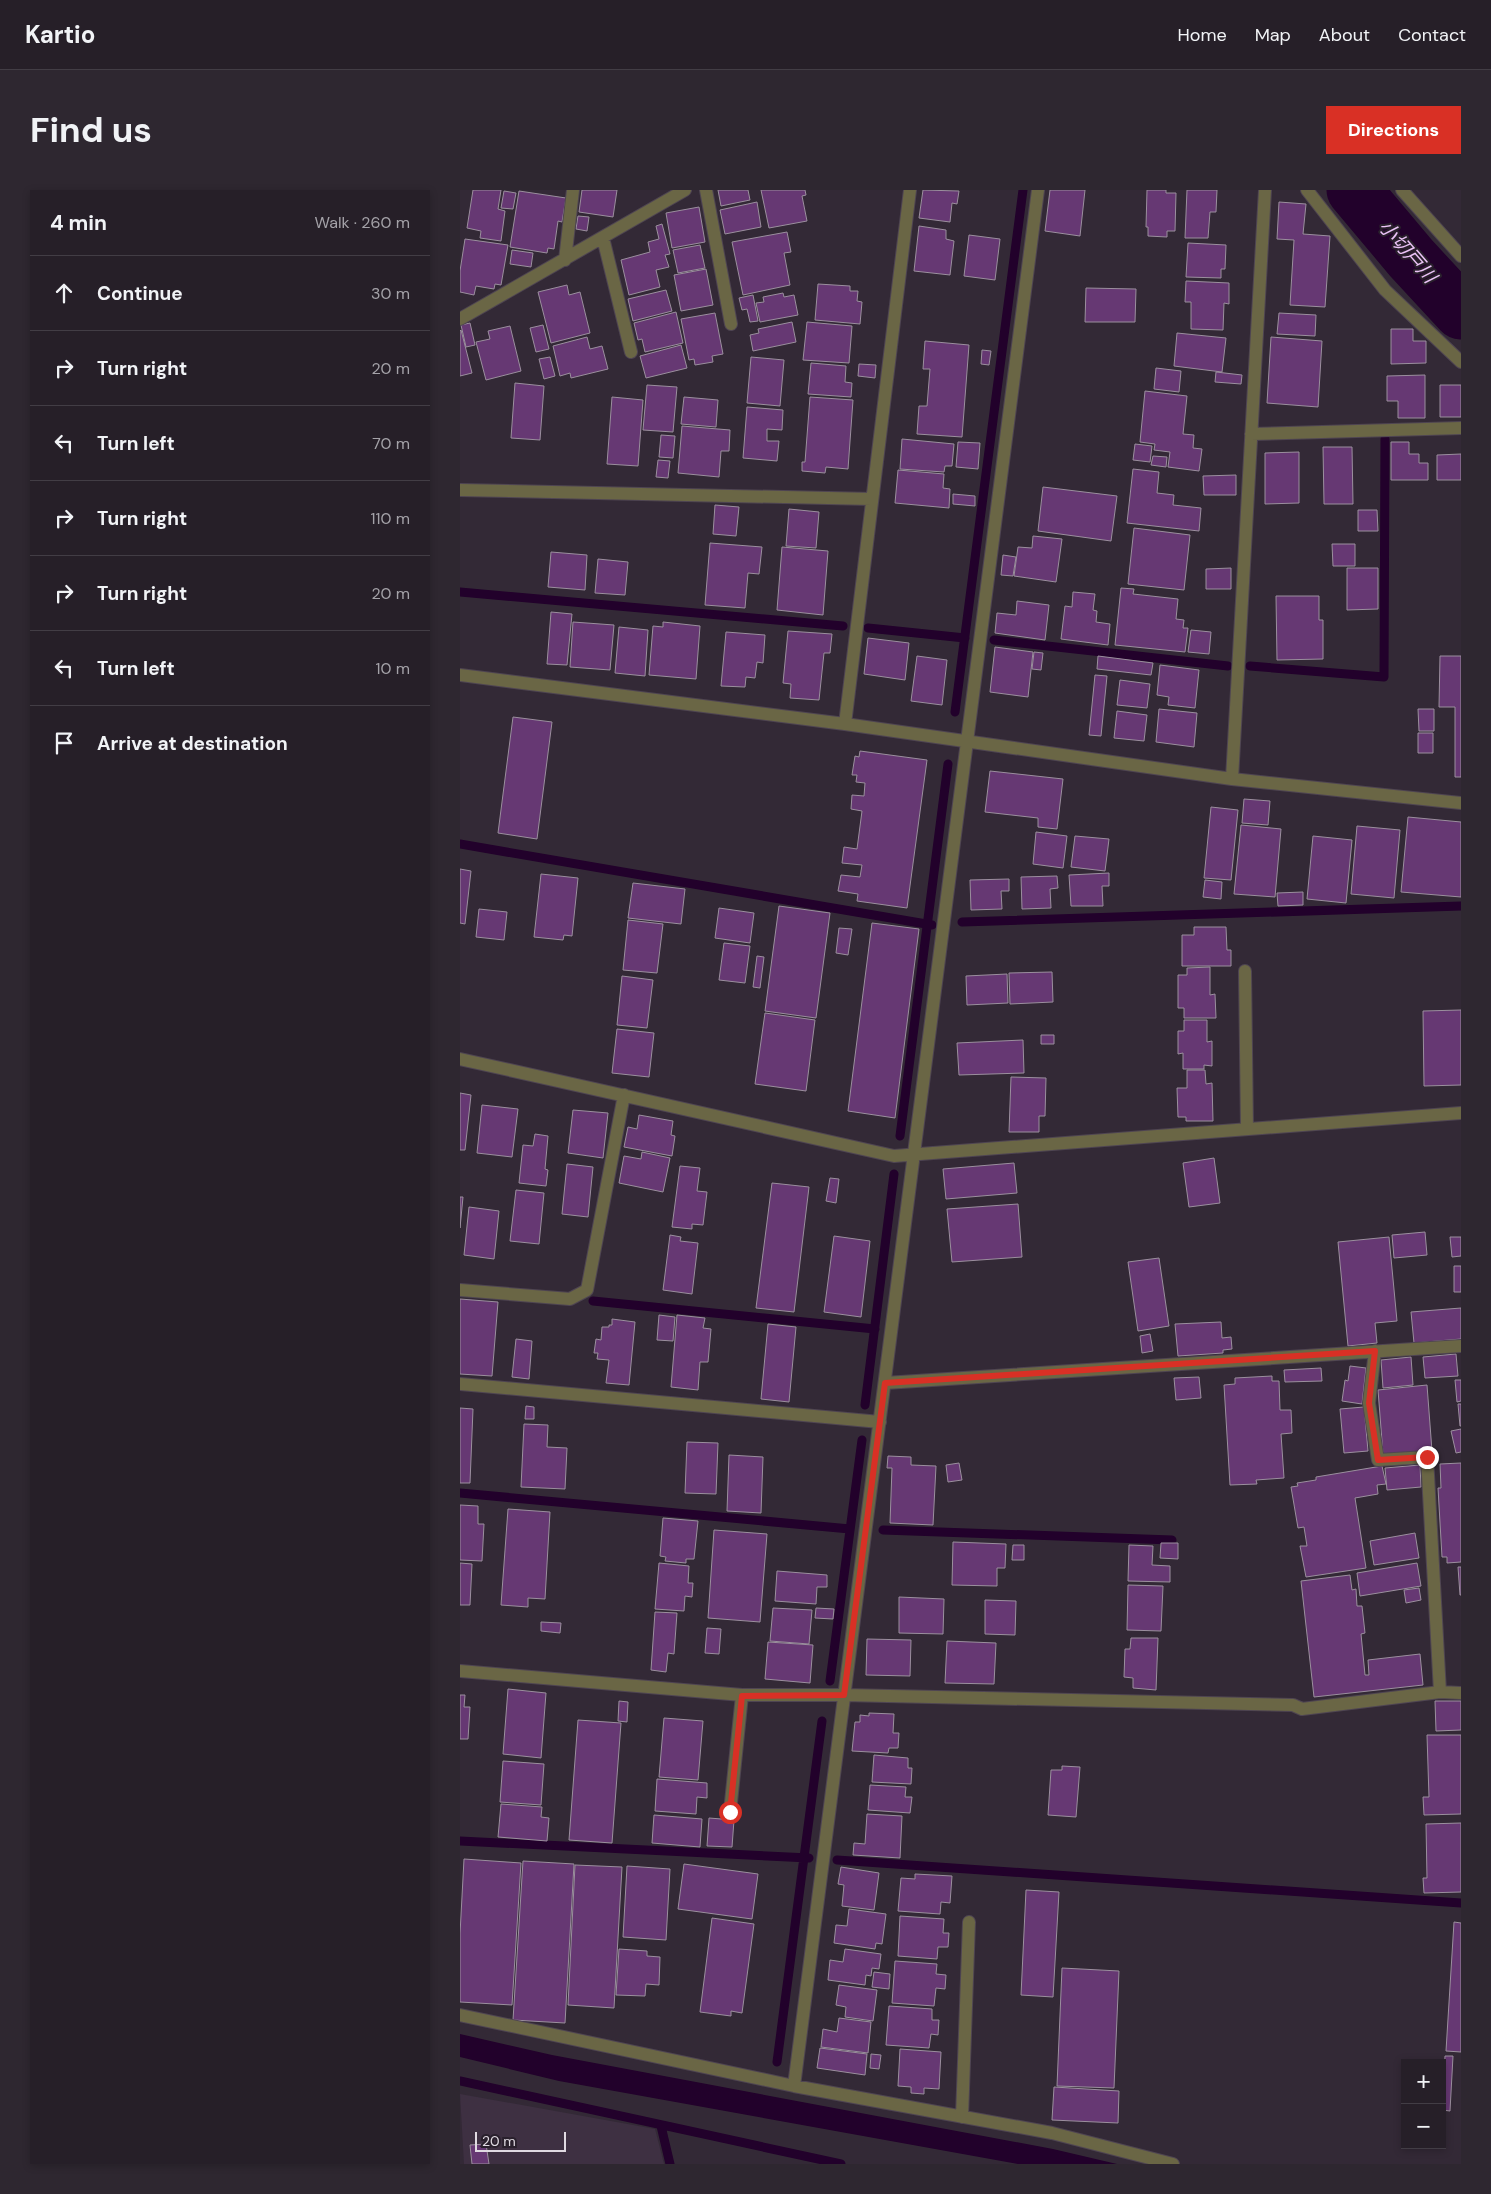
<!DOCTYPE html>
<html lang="en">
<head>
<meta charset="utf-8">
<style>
  :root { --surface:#261f28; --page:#2e2730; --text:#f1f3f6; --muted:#a4a2a8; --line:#423d45; --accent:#d93025 }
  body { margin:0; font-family:"DM Sans","Noto Sans JP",sans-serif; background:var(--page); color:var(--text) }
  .controls { position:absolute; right:15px; bottom:15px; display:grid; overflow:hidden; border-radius:0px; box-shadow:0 2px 8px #0003 }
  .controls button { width:45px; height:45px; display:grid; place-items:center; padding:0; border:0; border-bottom:1px solid var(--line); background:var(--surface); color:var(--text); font:25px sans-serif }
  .scale { position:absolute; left:15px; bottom:12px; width:91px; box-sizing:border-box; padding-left:5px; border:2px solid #e0dae2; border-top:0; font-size:14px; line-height:18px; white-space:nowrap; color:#e0dae2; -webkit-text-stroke:4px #29202c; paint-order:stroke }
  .stop { position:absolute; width:15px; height:15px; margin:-11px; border:4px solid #d93025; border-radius:50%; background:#fff }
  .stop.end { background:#d93025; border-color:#fff; box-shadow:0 1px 5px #0008 }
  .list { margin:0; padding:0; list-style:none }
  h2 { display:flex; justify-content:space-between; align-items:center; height:65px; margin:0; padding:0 20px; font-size:21px }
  h2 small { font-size:16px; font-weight:400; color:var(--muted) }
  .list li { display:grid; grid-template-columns:32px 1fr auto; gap:15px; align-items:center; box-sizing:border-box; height:75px; padding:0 20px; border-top:1px solid var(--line) }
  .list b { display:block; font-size:19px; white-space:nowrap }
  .list em { font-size:16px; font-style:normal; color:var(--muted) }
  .icon { flex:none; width:28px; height:28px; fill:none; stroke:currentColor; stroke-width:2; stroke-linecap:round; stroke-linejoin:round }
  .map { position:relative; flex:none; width:1001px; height:1974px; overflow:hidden; border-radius:0px }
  header { display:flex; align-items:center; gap:30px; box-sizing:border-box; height:70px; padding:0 25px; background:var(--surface); border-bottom:1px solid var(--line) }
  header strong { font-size:24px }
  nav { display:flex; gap:28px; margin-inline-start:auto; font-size:18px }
  .intro { display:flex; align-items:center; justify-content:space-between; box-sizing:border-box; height:120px; padding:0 30px }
  h1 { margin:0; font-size:35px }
  .button { padding:12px 22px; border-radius:0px; background:var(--accent); color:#fff; font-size:18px; font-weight:700 }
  main { display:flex; gap:30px; padding:0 30px }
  aside { flex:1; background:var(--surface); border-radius:0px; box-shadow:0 2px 8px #0003 }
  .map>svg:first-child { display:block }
</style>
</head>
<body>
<header>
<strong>Kartio</strong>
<nav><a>Home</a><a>Map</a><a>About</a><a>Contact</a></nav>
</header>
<div class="intro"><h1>Find us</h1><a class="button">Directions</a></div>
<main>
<aside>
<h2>4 min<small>Walk · 260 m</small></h2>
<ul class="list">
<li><svg class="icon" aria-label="ahead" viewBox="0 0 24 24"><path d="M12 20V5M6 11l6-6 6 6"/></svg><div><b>Continue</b></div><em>30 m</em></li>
<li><svg class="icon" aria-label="right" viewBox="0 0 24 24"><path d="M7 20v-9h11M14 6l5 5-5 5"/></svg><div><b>Turn right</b></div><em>20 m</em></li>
<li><svg class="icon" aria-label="left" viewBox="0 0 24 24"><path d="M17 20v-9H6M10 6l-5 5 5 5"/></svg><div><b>Turn left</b></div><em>70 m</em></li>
<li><svg class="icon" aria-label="right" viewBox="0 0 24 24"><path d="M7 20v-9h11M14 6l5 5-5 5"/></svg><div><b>Turn right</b></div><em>110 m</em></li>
<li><svg class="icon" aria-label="right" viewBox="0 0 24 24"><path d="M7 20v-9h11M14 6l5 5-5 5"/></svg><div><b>Turn right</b></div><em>20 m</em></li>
<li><svg class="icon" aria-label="left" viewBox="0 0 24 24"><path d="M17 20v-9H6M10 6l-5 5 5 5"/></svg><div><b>Turn left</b></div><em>10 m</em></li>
<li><svg class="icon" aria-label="arrive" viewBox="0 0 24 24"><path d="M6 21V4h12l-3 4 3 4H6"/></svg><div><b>Arrive at destination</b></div></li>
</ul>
</aside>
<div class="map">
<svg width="1001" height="1974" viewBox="0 0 1001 1974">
  <rect width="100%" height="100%" fill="#332936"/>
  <!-- built -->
  <path fill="#3e3042" d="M0,1904L195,1939L204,1974H4Z"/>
  <!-- water -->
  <path fill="#22012b" d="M0,1844L92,1865L593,1959L657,1974H558L99,1891L0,1867Z"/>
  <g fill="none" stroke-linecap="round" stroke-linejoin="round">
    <!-- stream -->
    <path stroke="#22012b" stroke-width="9" d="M0,402L383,436
      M408,438L505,448
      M534,450L768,476
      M790,476L924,487L925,249
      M495,522L563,0
      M0,654L472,735
      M502,732L1001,716
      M440,946L488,574
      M133,1111L415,1139
      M405,1215L434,984
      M0,1303L390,1339
      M423,1340L712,1350
      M370,1491L402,1250
      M0,1651L349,1668
      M377,1670L1001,1713
      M317,1872L362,1531
      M0,1891L381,1974
      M201,1936L210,1974"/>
    <!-- river -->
    <path stroke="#22012b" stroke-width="55" d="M894,0L951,68L1001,122"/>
  </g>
  <!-- building -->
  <path fill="#663873" stroke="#9b8f9e" d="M13,0H41L38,19L45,21L41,51L20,48L21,41L7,38Z
    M122,0H157L153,27L119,22Z
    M258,0H288L290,10L261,16Z
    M301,0H345L346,5L342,6L347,31L309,38Z
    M463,0L499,1L497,14L492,13L490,32L459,28Z
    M590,0H625L620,46L585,41Z
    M687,0H706V3H716L715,41H707V47L688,46V37H686Z
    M727,0H757L756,22H750L748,48H725Z
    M44,1L56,3L53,19L41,18Z
    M59,1L106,8L102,32L98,31L94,59L88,58L87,63L50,57Z
    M297,12L301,37L265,44L260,20Z
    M819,12L846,14L843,44L870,46L865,117L830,115L834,50L817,49Z
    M239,17L245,52L212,58L206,23Z
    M118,26L129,27L127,41L116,39Z
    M202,34L210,64L205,65L209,77L196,80L200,97L169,105L161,70L190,62L188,52L199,49L196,36Z
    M459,36L486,40V49L494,51L490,85L454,81Z
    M327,42L331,62L324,63L330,95L283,105L272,52Z
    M509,45L540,49L535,90L504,86Z
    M5,49L48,55L41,95L35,94L34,99L16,96L14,105L0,102V81Z
    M728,53L766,55L765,79H761V88L726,87Z
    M240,55L245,78L218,83L213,60Z
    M52,60L73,63L71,77L50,74Z
    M246,79L253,115L221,121L214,85Z
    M726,91L769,93V114L764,113L763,140L731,139V112H725Z
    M358,94L390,96V101H398L397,111L402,112L400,134L355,130Z
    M107,95L109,105L120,102L130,143L91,153L78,102Z
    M626,98L676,99L675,132H625Z
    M206,100L212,121L173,131L168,109Z
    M323,103L324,107L334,105L338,125L300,132L296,113L304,112L303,107Z
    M293,105L298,131L290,132L287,119L282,120L279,108Z
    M216,122L223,153L185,162L182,149L178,150L174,133Z
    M255,123L263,164L252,166L253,172L235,175L234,169L229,170L221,129Z
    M819,123L856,125L855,146L817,144Z
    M332,132L336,152L293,161L290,145L299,143L298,139Z
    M347,132L392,136L389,173L343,170Z
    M10,133L15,155L6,157L1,135Z
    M83,135L89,159L76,162L70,138Z
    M50,136L61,181L26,190L16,152L30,149L28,141Z
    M931,139H953V151H966V173L931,174Z
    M1,140L12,183L0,186V141Z
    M717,143L766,148L762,182L714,176Z
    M127,147L130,159L142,156L148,179L111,188L110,183L100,186L93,156Z
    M811,147L862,151L858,217L807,213Z
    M465,151L509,155L502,247L457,244L459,216H467L470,179H463Z
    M221,155L227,178L186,188L180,166Z
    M522,160L531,161L529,175L521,174Z
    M90,167L95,186L84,189L79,169Z
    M291,167L324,170L320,216L287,213Z
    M351,173L386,176L385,192L392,193L391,207L348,204Z
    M399,174L416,175L415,188L398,186Z
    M696,178L721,181L719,202L694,199Z
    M756,182L782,185L781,194L755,192Z
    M965,185V228H938V211H927V186Z
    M55,193L84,196L80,250L51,248Z
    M187,195L217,197L213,242L183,240Z
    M980,195H1001V227H980Z
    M685,201L727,206L723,244L734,245L733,258L742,259L739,281L708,277L710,262L694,260L695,254L680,252Z
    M152,207L183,210L178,276L147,274Z
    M224,207L258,210L256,237L221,234Z
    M350,207L393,210L388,279L366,277L365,283L342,281V272H345Z
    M287,217L323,220L322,240L307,239V251H319L317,271L283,268Z
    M222,236L270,240L269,261H261L259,287L218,283Z
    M201,245L215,246L213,268L199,267Z
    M442,249L494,254L492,276H485L484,282L440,279Z
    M498,252L520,253L518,279L496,277Z
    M931,252H949V264H959V273H968V290H931Z
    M675,254L692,256L690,272L673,270Z
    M863,257H892L893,314H864Z
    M839,262V313L805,314V263Z
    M1001,264V290H977V265Z
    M693,266L707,267L706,277L691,275Z
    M198,270L210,271L208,288L196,287Z
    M673,279L699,282L697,303L714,305L713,315L741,318L739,341L667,333Z
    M438,280L484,284L483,298L490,299L489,318L435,313Z
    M776,285V305H744L743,286Z
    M583,297L657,306L651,351L578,341Z
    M493,304L515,306V316L493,314Z
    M255,315L279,317L276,346L253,344Z
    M329,319L359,322L356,358L326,356Z
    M898,320H917L918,341H898Z
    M674,338L730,345L724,400L668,394Z
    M573,346L602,349L596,392L554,386L558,357L572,358Z
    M250,353L302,357L299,384L288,383L285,418L245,415Z
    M872,354H895V376H873Z
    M322,357L368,361L363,425L317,420Z
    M91,362L127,365L125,400L88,397Z
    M543,365L556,367L553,386L541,385Z
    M138,369L168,372L165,405L135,403Z
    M771,378V399H746V379Z
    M887,378H918V419L887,420Z
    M661,398L674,399L673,404L718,409L716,429L724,430L723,438H728L725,462L655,455Z
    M613,402L635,404L633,420L637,421L636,432L650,434L648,455L601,449L605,416L612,417Z
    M816,406H859V430H863V469L817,470Z
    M557,411L589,415L585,450L535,443L537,423L556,425Z
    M91,422L112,424L107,475L87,474Z
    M113,432L154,435L150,480L110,477Z
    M203,432L240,436L236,489L189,485L193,436L203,437Z
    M159,437L188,440L185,486L155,483Z
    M731,440L751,442L749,464L728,462Z
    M328,441L372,444L370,463H364L359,510L330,508L331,494L323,493Z
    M266,442L305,445L303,473L297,472L295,488L286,487L285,497L261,496Z
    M408,448L449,453L445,490L404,484Z
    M535,457L573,462L568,507L530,502Z
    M574,462L583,463L581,480L572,479Z
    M457,466L487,470L482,515L451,511Z
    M638,466L693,473L691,485L637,479Z
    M980,466H1001V587H995V517H979Z
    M700,475L739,480L735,518L708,515L709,507L697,505Z
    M635,485L647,486L641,546L629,545Z
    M660,490L690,494L687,518L657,515Z
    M699,519L737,523L734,557L696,552Z
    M958,519H974V541H959Z
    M657,521L687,525L684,551L654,548Z
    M53,527L92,532L77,649L38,643Z
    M958,543H973V563H958Z
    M400,561L467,570L447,718L397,711L398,704L378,701L381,685L400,687L402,675L382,673L384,657L397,659L402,621L391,619L392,605L404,606L405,593L396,592L397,585H392L395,566L399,567Z
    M530,581L603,589L597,639L578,637V628L525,622Z
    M784,609L810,611L808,635L782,633Z
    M751,617L778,620L771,690L744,688Z
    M948,627L1001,632V707L941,702Z
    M781,635L821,639L815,707L774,704Z
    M897,636L940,640L934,708L891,704Z
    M576,642L607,646L603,678L573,674Z
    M615,646L649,649L645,681L611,677Z
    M853,646L892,650L886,713L847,709Z
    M0,679L11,681L5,734L0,733Z
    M649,683V696H642L643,716H611L609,685Z
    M81,684L118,688L112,746L104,745L103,750L74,747Z
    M597,686L598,698L590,699L591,718L562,719L561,687Z
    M549,689V701H541L542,719L511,720L510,690Z
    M745,690L762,692L761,709L743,707Z
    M173,693L225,699L221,734L168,728Z
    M843,702V715L818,716L817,703Z
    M319,716L370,723L356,828L305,821Z
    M259,718L294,723L290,753L255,748Z
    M19,719L47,722L44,750L16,747Z
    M168,730L203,734L197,783L163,780Z
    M412,733L459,739L435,928L388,921Z
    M734,737H766L767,760H771V776H722V745H734Z
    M379,738L392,739L388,765L376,763Z
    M264,753L290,756L285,793L259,790Z
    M297,766L304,767L300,798L293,797Z
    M750,777V805L755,804L756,828H724V818H718V785H727V778Z
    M592,782L593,812L550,814L549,783Z
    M547,784L548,813L507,815L506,786Z
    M162,786L193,790L187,838L157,835Z
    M1001,820V895L964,896L963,821Z
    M305,823L355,830L346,901L295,894Z
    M724,830H747V852L752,851V876L744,875V879H723V863L718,864V841H724Z
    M157,839L194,843L189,887L152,883Z
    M581,845H594V854H581Z
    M563,850L564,883L499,885L497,853Z
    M727,880H745L746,894L752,893L753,931H726V927H718L717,898H727Z
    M551,887L586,888L585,926H579V942H549Z
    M0,903L11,905L5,960H0Z
    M22,915L58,919L52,967L17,963Z
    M113,920L148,923L143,968L108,963Z
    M179,925L213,931L211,945L215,946L212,966L164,957L168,937L177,939Z
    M75,944L88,946L85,979L88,980L86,996L59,993L63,955L73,956Z
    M182,962L210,968L203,1002L159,993L164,966L181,969Z
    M754,968L760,1013L729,1017L723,973Z
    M554,973L557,1003L486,1009L483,979Z
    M107,974L133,977L128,1027L102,1024Z
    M220,976L240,978L237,1001L247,1002L243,1035L232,1034V1039L212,1037Z
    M370,988L379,989L376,1013L366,1011Z
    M312,993L349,997L334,1122L296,1118Z
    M56,1000L84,1003L79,1054L50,1051Z
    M0,1007H3L0,1038Z
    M558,1014L562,1067L492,1072L487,1019Z
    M9,1017L39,1021L34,1069L4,1065Z
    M965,1042L967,1065L934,1068L932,1045Z
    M210,1045L221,1047L220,1051L238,1053L232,1104L203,1100Z
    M374,1046L410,1051L401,1127L364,1122Z
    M929,1047L937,1131L915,1133L917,1153L888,1156L878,1052Z
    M990,1047H1001V1066L992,1067Z
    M699,1068L709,1136L678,1141L668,1072Z
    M994,1076H1001V1102H994Z
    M0,1109L38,1112L32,1186L0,1184Z
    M1001,1118V1149L954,1153L951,1122Z
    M199,1125L215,1127L213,1151L197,1150Z
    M217,1125L245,1128L243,1138L251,1139L248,1172H240L238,1200L211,1197Z
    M152,1129L175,1132L169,1195L146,1193L149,1170L137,1169L138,1163H134L136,1149L141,1150L142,1137H149V1135H152Z
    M761,1132L762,1148L771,1147L772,1159L763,1160V1163L718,1166L715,1134Z
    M308,1134L336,1137L329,1212L301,1209Z
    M690,1144L693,1161L682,1163L680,1146Z
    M56,1149L72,1151L69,1189L52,1187Z
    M996,1164L998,1186L965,1188L963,1167Z
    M951,1167L953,1195L923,1198L921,1170Z
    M890,1176L906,1178L902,1214L882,1211L885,1190L888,1191Z
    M861,1178L862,1191L825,1192L824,1180Z
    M812,1186V1191H819L820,1220H831L832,1243L821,1244L824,1288L796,1290L797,1294L770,1295L764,1195L775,1194V1188Z
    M739,1187L741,1208L716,1210L714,1188Z
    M995,1190H1001V1211L997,1212Z
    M967,1195L972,1261L923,1264L918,1200Z
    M998,1214H1001V1236H1000Z
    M66,1216L74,1217V1229H65Z
    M904,1217L908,1261L884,1263L880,1219Z
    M0,1218L13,1219L10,1293H0Z
    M64,1234L88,1235L87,1257L107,1258L105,1299L61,1297Z
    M1001,1239V1262L996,1263L991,1241Z
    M227,1252L258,1253L256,1304L225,1303Z
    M269,1265L303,1267L301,1323L267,1321Z
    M428,1266L451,1267V1275L476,1276L473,1335L430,1333L432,1278H427Z
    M499,1273L502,1290L488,1292L486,1275Z
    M1001,1273V1372L987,1373V1367H982L978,1298H981L980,1274Z
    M960,1275L961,1297L927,1300L925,1278Z
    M922,1276L926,1294L917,1295L918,1304L895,1308L906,1378L846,1387L840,1356H847L844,1337L838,1338L831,1297L838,1296L837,1293L856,1290V1287Z
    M0,1315L18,1316V1334H24L22,1371L0,1370Z
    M48,1319L90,1322L85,1409L68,1408V1417L41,1415Z
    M203,1328L238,1331L234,1369H226V1373L205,1371L206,1367L200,1366Z
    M254,1340L307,1344L300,1432L248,1428Z
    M955,1343L959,1368L914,1375L910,1351Z
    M493,1352L546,1354L545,1378H537V1396L492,1395Z
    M701,1353H718V1369L700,1368Z
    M553,1355H564V1370H552Z
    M669,1355L693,1356L692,1375L710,1376V1392L668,1391Z
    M0,1373L12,1374L10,1415H0Z
    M199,1373L229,1376L228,1393H233L232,1407L225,1406L224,1421L195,1419Z
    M957,1373L961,1396L900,1406L897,1383Z
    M998,1377H1001V1405H1000Z
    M317,1381L367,1385V1397H357L356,1414L315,1411Z
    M890,1385L892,1400L896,1399L897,1416H902L905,1443L901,1444L905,1485H909L908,1470L960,1464L963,1495L854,1507L841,1391Z
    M668,1395L703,1396L701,1441L667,1440Z
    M959,1398L961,1410L946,1413L944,1400Z
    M439,1407L484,1409L483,1444L439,1443Z
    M525,1410L556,1411L555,1445L525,1444Z
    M313,1418L352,1420L349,1454L310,1451Z
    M356,1418L374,1419L373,1429L355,1428Z
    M195,1422L217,1423L214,1464L208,1463L206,1482L191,1480Z
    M81,1432L101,1433L100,1443L81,1441Z
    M247,1438L261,1439L259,1464L245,1463Z
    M671,1448H698L696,1500L673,1498V1488L664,1487L665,1459H670Z
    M407,1449L451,1450L450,1486L406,1485Z
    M487,1451L536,1453L534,1494L485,1493Z
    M308,1452L353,1455L350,1493L305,1489Z
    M48,1499L86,1503L81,1568L43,1564Z
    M0,1505H5L4,1517H10L8,1549H0Z
    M159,1511L168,1512L167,1532L158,1531Z
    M975,1511H1001V1540L976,1541Z
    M409,1523L434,1524L433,1543H439L438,1558H429L428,1563L392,1561L395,1532H400V1525L409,1526Z
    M204,1528L243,1531L238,1590L199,1587Z
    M118,1530L161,1533L152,1653L109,1650Z
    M967,1545H1001V1624L964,1625L963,1607H969Z
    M414,1565L448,1568V1578H452L451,1594L412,1592Z
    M43,1571L84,1574L81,1615L40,1612Z
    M602,1576L620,1577L616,1627L588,1625L591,1580H602Z
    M197,1589L247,1593V1608L237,1607L236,1624L195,1621Z
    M410,1595L446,1597L445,1607H452L450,1623L408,1620Z
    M41,1614L82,1617L81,1627L89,1628L87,1651L38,1647Z
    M407,1624L442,1626L440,1668L393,1665L394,1653L405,1654Z
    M194,1625L242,1629L240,1657L192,1653Z
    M249,1628L274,1630L272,1657L247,1656Z
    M1001,1633V1702L964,1703L963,1688H967L966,1634Z
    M4,1669L61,1673L52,1815L0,1812V1744Z
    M63,1671L114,1674L105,1833L53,1830Z
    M224,1674L298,1684L292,1729L218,1719Z
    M115,1675L162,1677L154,1818L108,1815Z
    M167,1676L210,1679L206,1750L163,1747Z
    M381,1677L419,1683L414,1720L382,1716L384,1695L378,1694Z
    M455,1684L492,1686L490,1713L481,1712L480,1724L438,1721L441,1688L455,1689Z
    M566,1700L599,1702L593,1807L561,1805Z
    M389,1719L426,1724L422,1754L416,1753L415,1759L374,1753L376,1735L387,1736Z
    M440,1726L484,1729L483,1743H489L488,1757H478L477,1769L438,1766Z
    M252,1728L294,1734L282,1823L271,1821V1826L240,1822Z
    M994,1732L1001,1733V1862L986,1861Z
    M159,1759L187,1761V1766L200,1767L199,1795L186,1794L185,1806L156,1805Z
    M385,1759L421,1764L419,1779L412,1778L411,1786L406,1785L405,1795L368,1790L370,1770L383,1772Z
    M435,1771L477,1774L476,1784L486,1785L485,1799L476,1798L474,1816L432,1813Z
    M602,1778L659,1781L654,1898L597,1896Z
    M414,1782L430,1784L429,1799L412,1797Z
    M379,1795L417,1800L413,1831L385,1827L386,1817L376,1815Z
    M429,1816L472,1819V1830H479L478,1845L471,1844L469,1858L426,1855Z
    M379,1828L411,1832L408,1863L361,1857L363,1839L377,1842Z
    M360,1858L407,1864L405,1885L357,1878Z
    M440,1859L481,1862L479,1899L464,1898V1904L451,1903V1897L438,1896Z
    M411,1864L421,1865L419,1879L410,1878Z
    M985,1866H993L990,1921L982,1920Z
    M594,1897L659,1901L658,1933L592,1930Z
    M26,1954L29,1974H12L10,1955Z"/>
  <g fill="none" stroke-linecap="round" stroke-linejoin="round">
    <!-- minor casing -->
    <g stroke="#4f4552" stroke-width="14">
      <path id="minor" d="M246,0L271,134
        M847,0L925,100L1001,172
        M942,0L1001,66
        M143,48L171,162
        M105,70L113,0
        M0,129L225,0
        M791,244L1001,238
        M0,300L412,309
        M0,485L385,534L772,589L1001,613
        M385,534L450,0
        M772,589L805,0
        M785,781L787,939
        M0,869L434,966L1001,923
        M0,1100L110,1109L127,1100L164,905
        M915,1161L909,1213L918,1270L967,1267L980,1502
        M425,1193L1001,1156
        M0,1194L420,1232
        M0,1481L282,1505H384L833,1515L842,1519L980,1502L1001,1503
        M270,1622L282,1505
        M0,1825L334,1896L592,1943L713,1974
        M334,1896L578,0
        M502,1927L509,1732"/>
    </g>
    <!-- minor -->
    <use href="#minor" stroke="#6a6645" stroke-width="12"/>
  </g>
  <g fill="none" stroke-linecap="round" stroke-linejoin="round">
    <!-- route -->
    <path stroke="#d93025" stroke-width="6" d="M270,1622L282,1506L384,1505L425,1193L915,1161L909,1213L918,1270L967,1267"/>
  </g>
  <g text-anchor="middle" stroke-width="4" stroke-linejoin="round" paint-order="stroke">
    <!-- water labels -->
    <g font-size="19" font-style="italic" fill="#ecc4f8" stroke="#29202c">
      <text transform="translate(948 61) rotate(49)" y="7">小切戸川</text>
    </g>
  </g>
</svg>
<div class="controls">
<button>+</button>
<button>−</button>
</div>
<div class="scale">20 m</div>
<div class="stop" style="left:270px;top:1622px"></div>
<div class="stop end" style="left:967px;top:1267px"></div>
</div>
</main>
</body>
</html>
